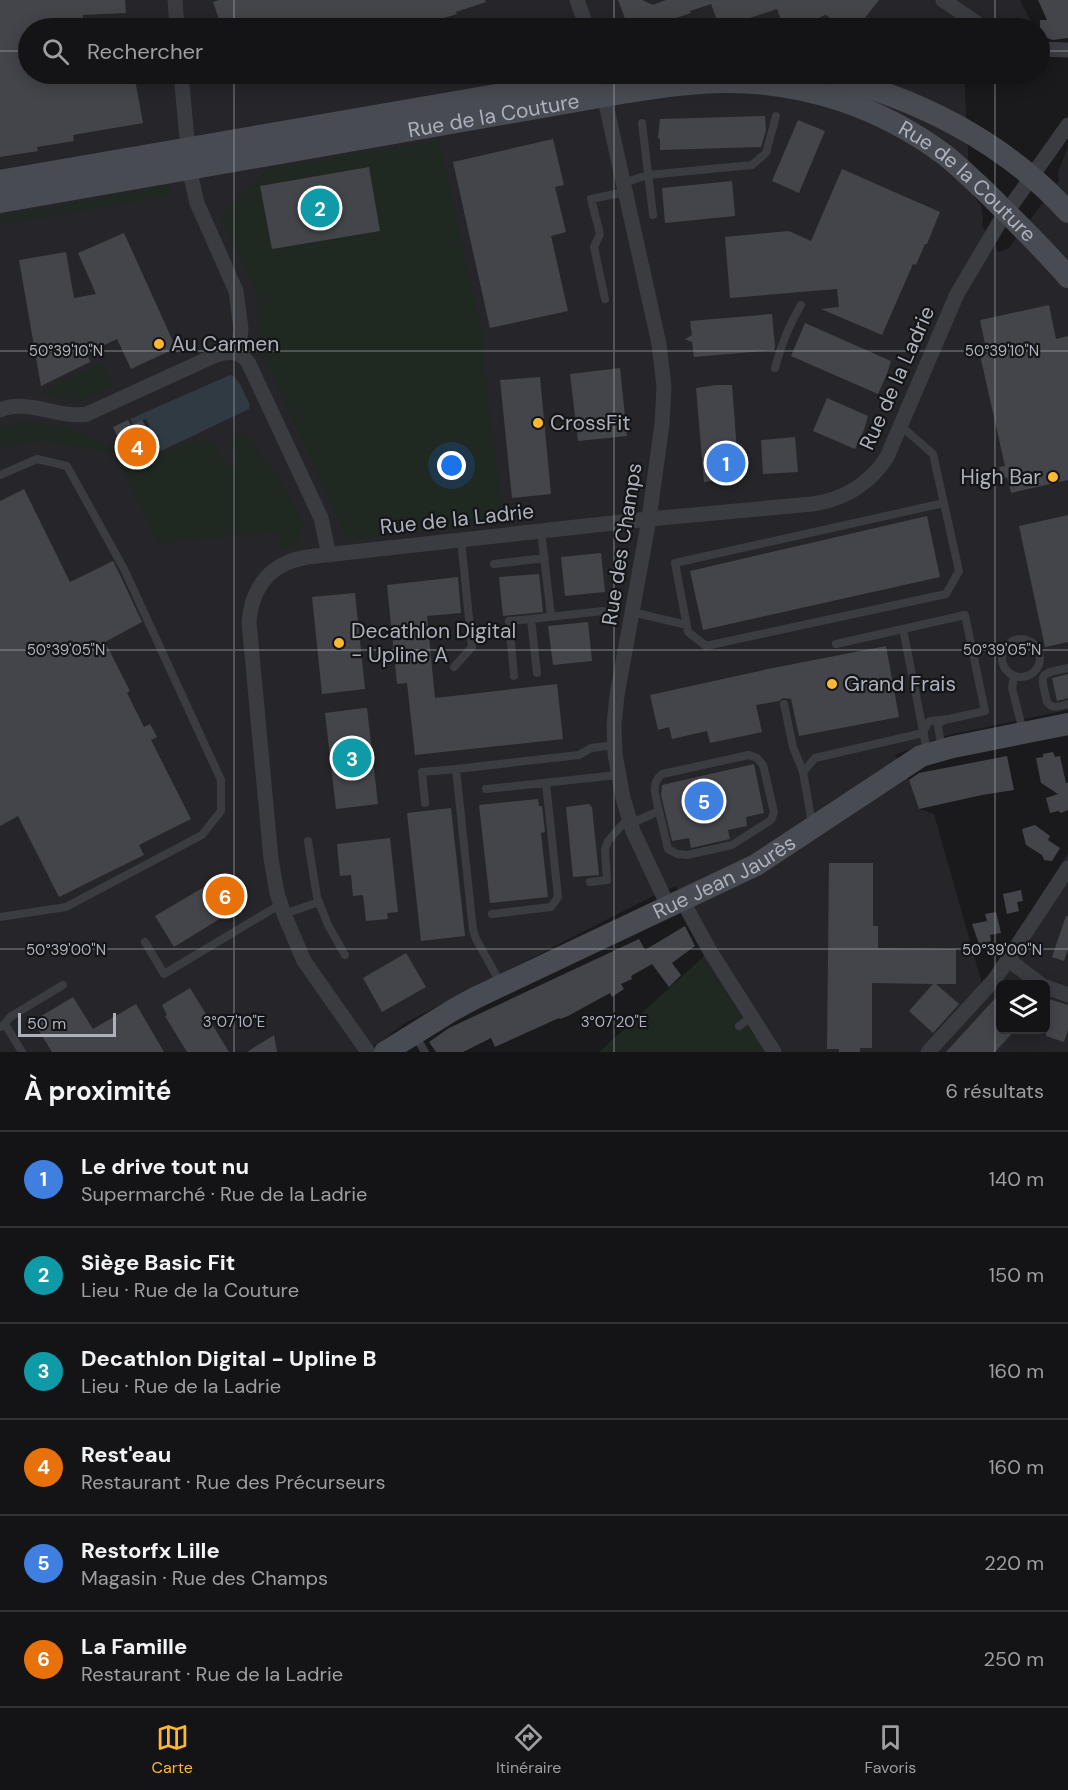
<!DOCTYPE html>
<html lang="fr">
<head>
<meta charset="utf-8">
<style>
  :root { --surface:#141416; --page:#1d1d1f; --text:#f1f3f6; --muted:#9d9ea1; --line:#333335; --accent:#fdb831 }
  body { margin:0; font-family:"DM Sans",sans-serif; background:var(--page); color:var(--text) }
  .controls { position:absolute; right:18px; bottom:18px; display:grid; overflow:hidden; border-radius:9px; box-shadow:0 3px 15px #0003 }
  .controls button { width:54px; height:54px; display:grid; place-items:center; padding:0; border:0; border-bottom:2px solid var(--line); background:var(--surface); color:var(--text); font:30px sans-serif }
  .scale { position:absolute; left:18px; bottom:15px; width:98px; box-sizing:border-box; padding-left:6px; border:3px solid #acb1bd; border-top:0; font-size:16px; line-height:21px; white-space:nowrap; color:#acb1bd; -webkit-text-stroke:4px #151518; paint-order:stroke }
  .you { position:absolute; left:452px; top:466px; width:21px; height:21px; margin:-15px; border:4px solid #fff; border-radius:50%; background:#1a73e8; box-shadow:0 0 0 9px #1a73e833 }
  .badge { display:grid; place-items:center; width:39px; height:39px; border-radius:50%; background:var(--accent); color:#fff; font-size:20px; font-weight:700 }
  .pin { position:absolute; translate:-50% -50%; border:3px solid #fff; box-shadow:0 2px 6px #0006 }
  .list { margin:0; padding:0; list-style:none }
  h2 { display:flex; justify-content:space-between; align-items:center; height:78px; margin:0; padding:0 24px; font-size:26px }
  h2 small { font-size:20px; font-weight:400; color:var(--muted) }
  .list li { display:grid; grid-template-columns:39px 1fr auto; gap:18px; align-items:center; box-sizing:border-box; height:96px; padding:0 24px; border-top:2px solid var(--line) }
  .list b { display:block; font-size:22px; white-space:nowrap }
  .list p { margin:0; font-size:20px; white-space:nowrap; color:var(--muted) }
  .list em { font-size:20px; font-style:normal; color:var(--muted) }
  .icon { flex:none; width:33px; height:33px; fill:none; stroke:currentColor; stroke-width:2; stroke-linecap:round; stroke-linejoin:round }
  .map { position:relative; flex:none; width:1068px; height:1052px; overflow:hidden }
  .search { position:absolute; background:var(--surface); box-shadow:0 3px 15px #0003; left:18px; right:18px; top:18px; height:66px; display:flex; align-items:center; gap:15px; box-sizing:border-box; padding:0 21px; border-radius:33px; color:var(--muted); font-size:22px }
  .sheet { height:654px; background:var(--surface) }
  nav { display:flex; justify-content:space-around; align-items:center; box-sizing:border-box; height:84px; border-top:2px solid var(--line); background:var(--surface); font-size:16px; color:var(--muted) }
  nav a { display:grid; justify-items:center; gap:3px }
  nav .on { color:var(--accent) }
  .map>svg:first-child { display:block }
</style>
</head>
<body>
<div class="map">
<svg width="1068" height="1052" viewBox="0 0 1068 1052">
  <rect width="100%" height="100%" fill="#1a1a1d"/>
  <!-- built -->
  <path fill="#26262a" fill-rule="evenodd" d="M0,0H1020L1034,28H28V74H964L970,191L981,206L983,216L982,226L998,252L1009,248L1059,181L1058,172L1068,147V710L948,735L895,755L910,782L919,809L934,814L982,984L1029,915L1068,853V1052H766L702,958L709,951L676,886L647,899L405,1023L367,1052H0ZM1000,984H1046V1030H1000Z"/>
  <!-- green -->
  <path fill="#1f2821" d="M439,141L483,337L485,380L505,522L348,540L266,362L260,344L256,291L220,215L268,169Z
    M170,185L173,195L0,225V217Z
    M102,363L112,387L80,401L38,393Z
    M26,421L72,429L116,450L132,468L196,441C221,433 215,466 234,467L236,462L231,439L235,433H242L248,437L290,495L305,525L300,531L297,544L282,548L276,532L158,543L116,454L42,440L0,449V427Z
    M702,958L766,1052H599Z"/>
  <!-- water -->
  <path fill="#2f3a42" d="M230,375L234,376L240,384L250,405L249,409L161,451L146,419L133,424L130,419Z"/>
  <!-- building -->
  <path fill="#44454a" d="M0,0H125L126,13L83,15V28H28V74H134L143,123L73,135L74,141L37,147L38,151L0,157Z
    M219,0H485L486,2L456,12L457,14L444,18L448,28H222L213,2Z
    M618,0H642L653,5L666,0H879L857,28H843L826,15L791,28H784L777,9L720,28L711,4L690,11L691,13L647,28H636L627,24Z
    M1038,0H1068V38L1053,40L1040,36V20H1047Z
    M964,74H996V82L964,84Z
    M765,116L766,130L761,147L660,150V139L658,138L660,119Z
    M798,120L825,131L799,193L772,181Z
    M553,139L564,185L555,187L566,232L551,236L568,311L490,328L453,162Z
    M369,167L380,231L272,249L260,186Z
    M842,169L940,212L927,244H925L916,265L913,264L882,335L821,309L839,307L837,289L730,298L725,237L789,231L811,241Z
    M732,181L735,216L665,223L662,188Z
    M124,233L176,348L131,369L117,339L87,353L90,362L41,386L19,260L66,252L74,298L96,294L78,253Z
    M1049,305L1056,339L1068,336V480L1011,493L1007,477L1002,479L999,467L1005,466L980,355L987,354L980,320Z
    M772,314L775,347L774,350L694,357L692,342L685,339L692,335L690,321Z
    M805,323L891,361L887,374L878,394L791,356Z
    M620,368L627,436L578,441L570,374Z
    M540,377L551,494L512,498L500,380Z
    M716,385H732L739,478L704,482L696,388Z
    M827,398L868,416L864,430L855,449L813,431Z
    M128,420L131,425L142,420L152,437L148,439L155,454L130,465L113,427Z
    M795,437L798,472L763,474L761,440Z
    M24,489L70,582L113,561L121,577L142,622L105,642L130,691L127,693L144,727L150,724L157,737L151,740L191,819L139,845L144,855L59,897L18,816L0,826V501Z
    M1068,515V642L1045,647L1019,526Z
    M927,516L940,577L703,630L690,571Z
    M601,553L605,592L565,596L561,557Z
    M539,574L543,612L503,616L499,577Z
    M458,577L461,613L427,616L435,698L557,684L563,739L415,755L407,683L397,684L387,585Z
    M355,593L365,689L322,694L312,597Z
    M588,622L592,661L553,665L548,626Z
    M886,646L899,717L799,736L791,699L783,698L779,701L756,705L762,732L710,743L707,731L672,739L669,727L658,730L650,695L768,669Z
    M1068,674V698L1057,701L1052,678Z
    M364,708H367L378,804L336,809L325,713Z
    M1053,752L1055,757L1060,756L1066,783H1068V810L1061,813L1058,811L1050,813L1046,798L1058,794L1041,783L1036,758L1043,757V754Z
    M1007,756L1014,790L982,795L919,809L909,780L919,773Z
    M754,764L764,813L746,817L747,826L728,830L730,839L691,848L689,838L672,841L661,795L662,785Z
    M538,799L539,806H542L545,832L541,833L548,897L490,903L479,805Z
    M589,804L592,807L599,875L573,877L566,807Z
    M451,808L465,936L421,941L407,813Z
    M1035,825L1050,836L1048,840L1060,848L1052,861L1044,860L1042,855L1026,845L1022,829Z
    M390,838L398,912L387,913L388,919L366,921L363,895L353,896L351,875L340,876L337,844Z
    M829,863H873V926H878V948L956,949V984H936L959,1004L933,1033L909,1011L933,984L872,983V1048H860V1052H839V1049H827Z
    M226,874L244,904L174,947L155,916Z
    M1021,890L1023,901L1017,902L1019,911L1007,914L1003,894Z
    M996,912L1001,933L990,935L991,941L979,944L972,924L987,921L985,914Z
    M1066,916H1068V949L1064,961L1052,957Z
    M685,926L695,946L672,963L681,975L669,987L652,964L631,976L632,979L621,984L624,989L612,997L610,993L568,1016L560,1019L559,1018L495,1047L491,1038L463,1052H436L429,1042L449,1028L639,939L645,950Z
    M406,953L426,987L382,1012L363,978Z
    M190,988L229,1052H187L165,1016L167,1015L162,1005Z
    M1000,993V1029H1016L995,1052H946Z
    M73,997L93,1029L136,1004L164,1052H52L33,1021Z
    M1046,998L1068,1005V1030L1064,1042L1046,1036Z
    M274,1035L277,1052H247Z"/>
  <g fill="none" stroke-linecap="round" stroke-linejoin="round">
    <!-- lane -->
    <path stroke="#3b3c42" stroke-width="8" d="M642,123L653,215
      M623,183L648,175L752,165L766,153L776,116
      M605,299L594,247L600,234L591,199L625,192
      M775,368C781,345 789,325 801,305
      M901,426L933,454L959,571L946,594L706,646L688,632L675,563L944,503
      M0,475L37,459L67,466L124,569L221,780V811L202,835L66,907L0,917
      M541,531L551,616
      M494,564L545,558
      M632,612L687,625
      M1002 658a19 19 0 1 1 38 0a19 19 0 1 1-38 0Z
      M836,644L903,629
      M454,667L472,647L461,540
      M1068,668C1038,674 1040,673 1047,702C1052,710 1060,706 1068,704
      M537,673L531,619L603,611
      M514,676L509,621L531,619
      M1014,676L1012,688L1023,731
      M784,704L793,747L803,772
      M942,749L938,726L939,723L945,720
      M486,789L618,775
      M425,803L422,772L456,769
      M812,823L803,772L815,758L923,733L927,724L930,721L949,719L985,711L965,615L903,629L927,751
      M630,824L659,811C656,797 650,784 662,774L749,755L757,758L763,765L774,812L771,820L732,845L687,855L677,854L668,849L659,811
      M308,841L317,897L328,925L345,955
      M590,882L607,880L605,849L608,841L628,818
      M284,914L319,902
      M492,914L551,907L558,897L546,783
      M145,942L164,974L281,904
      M501,984L476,939L473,930L456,769L579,755L591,748L615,745
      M5,1024L10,1017L63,985
      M739,1026L751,1017
      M0,1027L5,1024L22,1052
      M416,1037L425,1052"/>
    <!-- street -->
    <path stroke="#3b3c42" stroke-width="15" d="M175,0L177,28
      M577,0L587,28
      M943,0L984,28
      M1040,49L1068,50
      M181,74L188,149
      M604,89L607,109L659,344L664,387L662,424L649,519L617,695L614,725L615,754L623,798L633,831L668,906
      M189,168L197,203L236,291L241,329L238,353
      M0,410C28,398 58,419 87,414L216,355C229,351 240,351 248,362L321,518L329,555
      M682,900L710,951L774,1052
      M1009,960L1040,984
      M1046,987L1068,995
      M368,1052L304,961L284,914L277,893L271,859L249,622C252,586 271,563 307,557L649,519L812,504C843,500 870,484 887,457L957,294L999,223L1068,125
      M928,1052L995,979L1068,868"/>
    <!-- secondary -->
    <g stroke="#494b52" stroke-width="22">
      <path d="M820,74C913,96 1003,140 1068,212"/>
      <path d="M0,181L618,74"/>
      <path id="s1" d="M0,202L628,92C661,87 694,82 728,82C807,82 882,108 945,155C960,167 974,181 989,195C1016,222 1043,248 1068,277"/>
      <path id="s2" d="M385,1052L453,1010L475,998L756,865L921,756L953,747L1068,724"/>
    </g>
  </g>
  <!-- ticks -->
  <path fill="none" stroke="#acb1bd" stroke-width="1.5" stroke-opacity="0.45" d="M234,0V28M614,0V28M995,0V28M0,51H28M1040,51H1068M234,74V1052M614,74V1052M995,74V1052M0,351H1068M0,650H1068M0,949H1068"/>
  <!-- markers -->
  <g fill="#fdb831" stroke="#151518" stroke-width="2">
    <circle cx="159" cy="344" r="6"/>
    <circle cx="538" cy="423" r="6"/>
    <circle cx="1053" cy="477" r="6"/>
    <circle cx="339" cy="643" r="6"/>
    <circle cx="832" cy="684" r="6"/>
  </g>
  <g text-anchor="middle" stroke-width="4.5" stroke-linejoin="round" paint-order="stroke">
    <!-- street labels -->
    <g font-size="21" fill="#acb1bd" stroke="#151518">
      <text dy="7" stroke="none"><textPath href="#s1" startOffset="501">Rue de la Couture</textPath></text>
      <text dy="7" stroke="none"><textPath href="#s1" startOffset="1005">Rue de la Couture</textPath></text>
      <text transform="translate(897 378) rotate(-66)" y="7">Rue de la Ladrie</text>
      <text transform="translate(457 519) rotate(-6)" y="7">Rue de la Ladrie</text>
      <text transform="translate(622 544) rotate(-81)" y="7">Rue des Champs</text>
      <text dy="7" stroke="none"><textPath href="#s2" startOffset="382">Rue Jean Jaurès</textPath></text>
    </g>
    <!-- poi labels -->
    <g font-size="21" fill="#acb1bd" stroke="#151518" text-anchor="start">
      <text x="171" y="351">Au Carmen</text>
      <text x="550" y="430">CrossFit</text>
      <text x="1041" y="484" text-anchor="end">High Bar</text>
      <text x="351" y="638">Decathlon Digital<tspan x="351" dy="24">- Upline A</tspan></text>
      <text x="844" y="691">Grand Frais</text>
    </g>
  </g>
  <g font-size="15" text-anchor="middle" fill="#acb1bd" stroke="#151518" stroke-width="4.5" stroke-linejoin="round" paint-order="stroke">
    <text x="66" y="356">50°39'10"N</text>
    <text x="1002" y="356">50°39'10"N</text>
    <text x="66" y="655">50°39'05"N</text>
    <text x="1002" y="655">50°39'05"N</text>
    <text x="66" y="955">50°39'00"N</text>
    <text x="1002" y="955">50°39'00"N</text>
    <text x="234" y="1027">3°07'10"E</text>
    <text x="614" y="1027">3°07'20"E</text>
  </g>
</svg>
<div class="controls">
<button><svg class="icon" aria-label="layers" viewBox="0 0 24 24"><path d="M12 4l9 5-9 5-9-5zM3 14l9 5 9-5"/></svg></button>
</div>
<div class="scale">50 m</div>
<div class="you"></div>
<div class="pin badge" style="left:726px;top:463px;background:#3f7fe0">1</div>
<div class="pin badge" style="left:320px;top:208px;background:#0f9aa8">2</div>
<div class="pin badge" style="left:352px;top:758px;background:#0f9aa8">3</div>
<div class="pin badge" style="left:137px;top:447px;background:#e8710a">4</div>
<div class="pin badge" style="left:704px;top:801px;background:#3f7fe0">5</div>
<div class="pin badge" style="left:225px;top:896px;background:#e8710a">6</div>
<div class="search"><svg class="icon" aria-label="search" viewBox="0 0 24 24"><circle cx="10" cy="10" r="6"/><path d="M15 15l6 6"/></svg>Rechercher</div>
</div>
<section class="sheet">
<h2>À proximité<small>6 résultats</small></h2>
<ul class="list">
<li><span class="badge" style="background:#3f7fe0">1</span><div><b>Le drive tout nu</b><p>Supermarché · Rue de la Ladrie</p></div><em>140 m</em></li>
<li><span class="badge" style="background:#0f9aa8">2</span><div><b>Siège Basic Fit</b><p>Lieu · Rue de la Couture</p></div><em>150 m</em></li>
<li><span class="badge" style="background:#0f9aa8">3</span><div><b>Decathlon Digital - Upline B</b><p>Lieu · Rue de la Ladrie</p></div><em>160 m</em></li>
<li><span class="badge" style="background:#e8710a">4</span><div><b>Rest'eau</b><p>Restaurant · Rue des Précurseurs</p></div><em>160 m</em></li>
<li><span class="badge" style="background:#3f7fe0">5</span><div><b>Restorfx Lille</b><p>Magasin · Rue des Champs</p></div><em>220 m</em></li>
<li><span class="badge" style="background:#e8710a">6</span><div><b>La Famille</b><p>Restaurant · Rue de la Ladrie</p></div><em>250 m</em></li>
</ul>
</section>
<nav>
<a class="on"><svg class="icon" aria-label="map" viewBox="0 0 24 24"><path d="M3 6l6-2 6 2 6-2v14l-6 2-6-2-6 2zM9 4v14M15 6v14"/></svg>Carte</a>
<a><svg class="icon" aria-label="directions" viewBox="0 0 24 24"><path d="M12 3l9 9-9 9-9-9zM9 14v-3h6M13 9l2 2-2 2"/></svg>Itinéraire</a>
<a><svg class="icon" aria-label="saved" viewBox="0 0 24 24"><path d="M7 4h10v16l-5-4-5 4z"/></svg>Favoris</a>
</nav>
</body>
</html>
